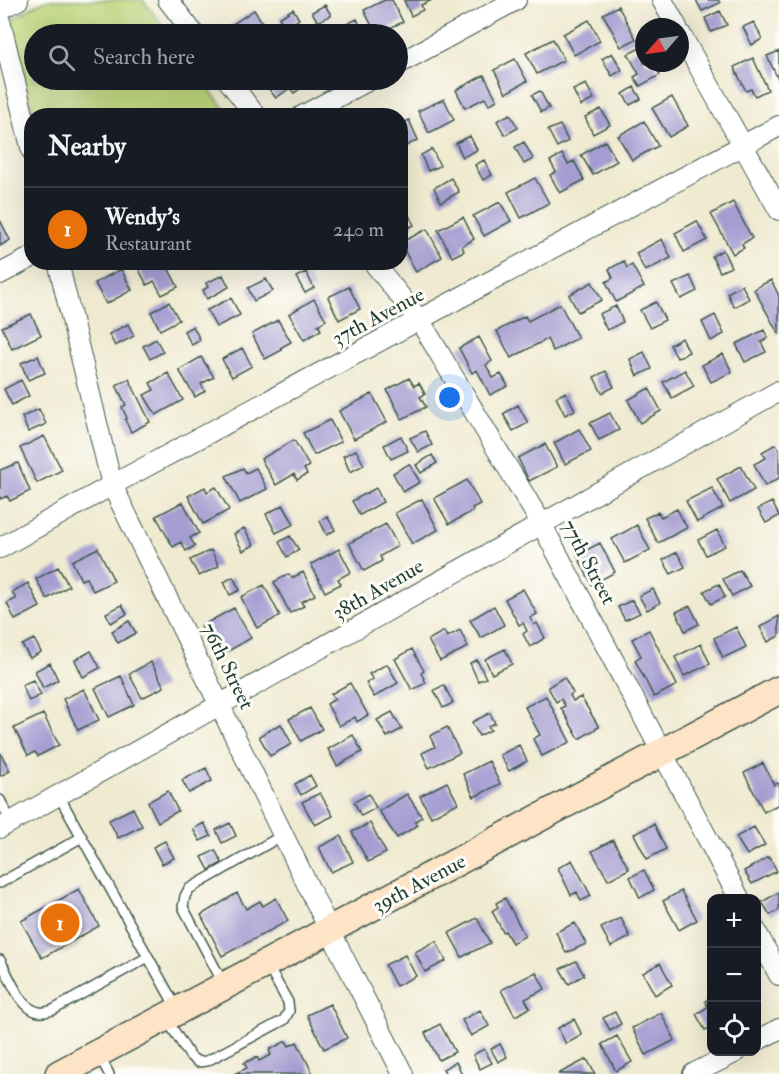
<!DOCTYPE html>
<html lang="en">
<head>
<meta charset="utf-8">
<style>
  :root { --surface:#171b24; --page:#242831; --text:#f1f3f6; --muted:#9ea1a6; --line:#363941; --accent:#1f6fb2 }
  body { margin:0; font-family:"IM FELL Double Pica",serif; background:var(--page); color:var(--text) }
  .controls { position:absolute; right:18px; bottom:18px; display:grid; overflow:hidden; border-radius:12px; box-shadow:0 6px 24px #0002 }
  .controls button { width:54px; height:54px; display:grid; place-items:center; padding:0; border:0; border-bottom:2px solid var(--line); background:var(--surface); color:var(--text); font:30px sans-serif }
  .compass { position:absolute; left:635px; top:18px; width:54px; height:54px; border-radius:50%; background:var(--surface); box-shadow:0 6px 24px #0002; rotate:242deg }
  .you { position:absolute; left:450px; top:398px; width:21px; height:21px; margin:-15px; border:4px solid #fff; border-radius:50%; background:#1a73e8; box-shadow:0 0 0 9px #1a73e833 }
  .badge { display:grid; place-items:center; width:39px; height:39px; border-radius:50%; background:var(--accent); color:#fff; font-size:20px; font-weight:700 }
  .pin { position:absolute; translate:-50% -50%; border:3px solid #fff; box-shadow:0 2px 6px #0006 }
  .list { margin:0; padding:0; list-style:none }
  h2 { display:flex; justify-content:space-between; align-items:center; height:78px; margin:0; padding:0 24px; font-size:26px }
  h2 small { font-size:20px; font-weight:400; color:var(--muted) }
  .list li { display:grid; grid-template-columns:39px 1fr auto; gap:18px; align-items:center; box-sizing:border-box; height:84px; padding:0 24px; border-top:2px solid var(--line) }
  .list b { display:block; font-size:22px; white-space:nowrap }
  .list p { margin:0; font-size:20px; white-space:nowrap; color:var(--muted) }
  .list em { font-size:20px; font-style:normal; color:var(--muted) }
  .icon { flex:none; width:33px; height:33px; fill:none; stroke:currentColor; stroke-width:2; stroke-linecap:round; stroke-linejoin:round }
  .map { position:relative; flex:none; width:779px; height:1074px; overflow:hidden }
  .search { position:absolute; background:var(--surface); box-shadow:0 6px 24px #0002; left:24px; top:24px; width:384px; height:66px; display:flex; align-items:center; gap:15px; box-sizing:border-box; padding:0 21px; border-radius:33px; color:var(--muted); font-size:22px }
  .panel { position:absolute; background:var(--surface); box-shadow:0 6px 24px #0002; left:24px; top:108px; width:384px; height:162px; border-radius:24px }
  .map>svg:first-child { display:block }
</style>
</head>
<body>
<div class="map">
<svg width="779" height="1074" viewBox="0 0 779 1074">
  <rect width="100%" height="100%" fill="#fdfcf7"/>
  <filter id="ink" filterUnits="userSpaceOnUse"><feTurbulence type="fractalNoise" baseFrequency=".0167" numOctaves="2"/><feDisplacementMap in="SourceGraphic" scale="12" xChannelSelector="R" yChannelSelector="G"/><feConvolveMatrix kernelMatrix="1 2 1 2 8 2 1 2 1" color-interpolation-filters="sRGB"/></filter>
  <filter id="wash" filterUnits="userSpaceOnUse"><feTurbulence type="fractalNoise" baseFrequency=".008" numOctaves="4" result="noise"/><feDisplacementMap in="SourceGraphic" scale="24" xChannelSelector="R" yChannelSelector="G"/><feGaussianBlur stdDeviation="1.35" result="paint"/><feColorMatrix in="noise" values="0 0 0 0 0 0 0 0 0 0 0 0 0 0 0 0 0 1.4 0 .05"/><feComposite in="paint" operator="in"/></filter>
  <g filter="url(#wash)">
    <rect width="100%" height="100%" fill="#efead0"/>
    <!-- green -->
    <path fill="#bcd479" stroke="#6e8856" stroke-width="1.5" d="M45,0H143L169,34H34V80H202L229,115H34L11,28L14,18Z"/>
    <g id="blocks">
      <!-- building -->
      <path fill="#a59dd1" d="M385,0H392L403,22L376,34L364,10Z
        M404,0H432L421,5L423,10L411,16Z
        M696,0H718L720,3L702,11Z
        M325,5L331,15L318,22L312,12Z
        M618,6L636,39L621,47L603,14Z
        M293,9L299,19L286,28L279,18Z
        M254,10L264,25L249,34H231L227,28Z
        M720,11L727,25L711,32L705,18Z
        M357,19L364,34H336L334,30Z
        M589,20L600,41L574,55L563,34Z
        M754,22L762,39L752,45L743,27Z
        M553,39L564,60L537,74L526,53Z
        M644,46V63H654L660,75L640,86L634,77L639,74L628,54Z
        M779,51V81L767,56Z
        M612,53L622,70L612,76L602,59Z
        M753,58L768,90L755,96L751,89L746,91L734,67Z
        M515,59L527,81L506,93L494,70Z
        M484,75L497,100L489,105L485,98L465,108L456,90Z
        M269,80H312L294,93L290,88L276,98L264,83Z
        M586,84L594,99L581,106L573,90Z
        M634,87L641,99L630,105L623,94Z
        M540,91L549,108L541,112L532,95Z
        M672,97L688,126L669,137L652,108Z
        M444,99L454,120L429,133L418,111Z
        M601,109L610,125L593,134L585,117Z
        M510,114L518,128L505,135L497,121Z
        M409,120L418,140L400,149V125Z
        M644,121L658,146L632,160L618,136Z
        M560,125L568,141L557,147L548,130Z
        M470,136L477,150L463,157L456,143Z
        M605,141L617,161L593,175L581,155Z
        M524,142L533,159L524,164L515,147Z
        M432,149L440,166L428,171L421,155Z
        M562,154L568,164L574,161L584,180L560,193L550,175L556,172L550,161Z
        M484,160L492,175L483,180L475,165Z
        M451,178L459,192L441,202L434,188Z
        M535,178L549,203L521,218L508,192Z
        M500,202L511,221L484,236L473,216Z
        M733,202L752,238L742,244L744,248L733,254L711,214Z
        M406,209L414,225L400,231V211Z
        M463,217L474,239L462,246L464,251L452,257L438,230Z
        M0,220L10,240L0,246Z
        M697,221L707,240L684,252L675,233Z
        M427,229L442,257L416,272L400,243Z
        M662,239L671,258L645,271L636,253Z
        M723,250L731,267L720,272L712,256Z
        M624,261L627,268L632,265L644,287L616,302L606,282L613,278L609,269Z
        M135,262H165L178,287L162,295L154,281L147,285Z
        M121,269L132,290L106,304L95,283Z
        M306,272L314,288L305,293L296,277Z
        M223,275L229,287L207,299L203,290L208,287L206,283Z
        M690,276L697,291L681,299L673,284Z
        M266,279L273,291L254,301L248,288Z
        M771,280L779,296V335L754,289Z
        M592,282L602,300L578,312L569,295Z
        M742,285L749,299L734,307L727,293Z
        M349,287L360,309L339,320L328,297Z
        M231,298L240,315L216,327L207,310Z
        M314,299L326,320L318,325L321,330L304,340L289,314Z
        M169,302L179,320L160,330L151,312Z
        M656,302L665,320L650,328L640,310Z
        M560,304L578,338L553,351L547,339L511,358L497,331L525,316L528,321Z
        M616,306L623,322L607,330L599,314Z
        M31,314L41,335L12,349L2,327Z
        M715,315L724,334L711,341L702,322Z
        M278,320L291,342L280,348L282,350L265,359L252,334Z
        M128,324L134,336L115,346L109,334Z
        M193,326L200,340L192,345L184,331Z
        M764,330L768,338L761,342L766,352L745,362L736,344Z
        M479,337L492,361L486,365L493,378L501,374L508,386L490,395L477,370L472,373L459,348Z
        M682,338L689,352L677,358L670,345Z
        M156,339L163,352L150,359L143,346Z
        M242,348L252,366L232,377L222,359Z
        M644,352L652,369L637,376L630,359Z
        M723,354L732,372L711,382L702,365Z
        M38,356L45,373L28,380L21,363Z
        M201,357L214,377L201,384L205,391L195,397L179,370Z
        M685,370L694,386L672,398L663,382Z
        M606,371L614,387L602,393L594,377Z
        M168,373L183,400L156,415L144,395L154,390L150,383Z
        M409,378L414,386L419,383L425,394L420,397L426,407L402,419L387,390Z
        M129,379L150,422L131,432L125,420L127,418L122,407L126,405L116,385Z
        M21,380L29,396L12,405L4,389Z
        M649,388L661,411L640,423L628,400Z
        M566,392L575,410L565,415L556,397Z
        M372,394L387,422L354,439L339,411Z
        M518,405L528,423L513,431L503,414Z
        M39,409L46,424L28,432L22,417Z
        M610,413L619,430L599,440L590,423Z
        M330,420L341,442L314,455L303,433Z
        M579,429L591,451L565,464L554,443Z
        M425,431L432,445L418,452L410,438Z
        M44,436L62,470L37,483L20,448Z
        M401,436L408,451L391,459L384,445Z
        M294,440L309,466L304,469L307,474L297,480L294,474L276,485L261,459Z
        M545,444L557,467L529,481L518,458Z
        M776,444L779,450V478L765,486L754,464L766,458L762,452Z
        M356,450L364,465L350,472L343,456Z
        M432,455L437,463L421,473L416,465Z
        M18,463L30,491L10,501L7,496L0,499V470Z
        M409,464L420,482L403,492L393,473Z
        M741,466L754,490L730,503L717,479Z
        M243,468L246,473L256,468L267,489L240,503L226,476Z
        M467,480L480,504L472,508L473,511L449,524L434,498Z
        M205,487L207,492L216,487L229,510L203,524L188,496Z
        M376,488L383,502L360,515L352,501Z
        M712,488L723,508L697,522L686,501Z
        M422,499L438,530L412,544L395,513Z
        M183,502L199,533L190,538L195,546L186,551L181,542L173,547L156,516Z
        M772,502L779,516L766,523L758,509Z
        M283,505L294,524L276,533L266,514Z
        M677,509L687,528L658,543L645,518L658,512L661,517Z
        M327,516L335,530L327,535L320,521Z
        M386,524L398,546L380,556L382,561L364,571L349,543Z
        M637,525L650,550L625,563L612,539Z
        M244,528L254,545L243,551L234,534Z
        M717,530L725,546L706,555L698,540Z
        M290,536L299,550L287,557L279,542Z
        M600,543L615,572L592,585L577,555Z
        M98,548L114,581L93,591L86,578L81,580L72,561Z
        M339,549L351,572L338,579L341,584L325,592L311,564Z
        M211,550L219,566L199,576L190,560Z
        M677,552L685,567L671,574L663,560Z
        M58,567L69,586L47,599L36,579Z
        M740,570L750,586L732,596L723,579Z
        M303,572L315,595L301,602L304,606L290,613L274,582L289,574L292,578Z
        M233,577L240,590L230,595L224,582Z
        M28,583L40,607L15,620L7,603L16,599L12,592Z
        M719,584L725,597L711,604L704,591Z
        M264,585L280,616L257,628L241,597Z
        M523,589L537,614L530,618L534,625L537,623L545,638L530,647L523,634L527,631L523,623L519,625L505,599Z
        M653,589L660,603L647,610L639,596Z
        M632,600L640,613L625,620L618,607Z
        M122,605L127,614L111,623L106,613Z
        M494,606L504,625L481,638L470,620Z
        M690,606L699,624L685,631L676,612Z
        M234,608L251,638L218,657L201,626Z
        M779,616V636L768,642L760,627Z
        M129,621L136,633L118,643L112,631Z
        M736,627L746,647L723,658L714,638Z
        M460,630L468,647L440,661L428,640L444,631L447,637Z
        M649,630L677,685L654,697L635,660L641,656L632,639Z
        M34,639L41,652L30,658L22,645Z
        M701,644L710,664L684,676L675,657Z
        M412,649L424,671L421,673L426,683L412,690L395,659Z
        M505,649L512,664L492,674L485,659Z
        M91,651L100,668L83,677L75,660Z
        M477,660L486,678L478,681L470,663Z
        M151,662L164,687L142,698L129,674Z
        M50,663L58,680L43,688L35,671Z
        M387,664L398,683L374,697L366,683L373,679L369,674Z
        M121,676L134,705L109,717L95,688Z
        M564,677L573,693L570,695L573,701L581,697L599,727L579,739L561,708L565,706L561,699L556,702L548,687Z
        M33,680L41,695L29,701L22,685Z
        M350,683L368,715L357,722L355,717L339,726L327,704L335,699L331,694Z
        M444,685L453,703L443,708L434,690Z
        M84,689L99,720L78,730L63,699Z
        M546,696L570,742L542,756L533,739L540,735L525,707Z
        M310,708L322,729L301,741L289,719Z
        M392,712L402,729L387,737L377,720Z
        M490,713L495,723L488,726L491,730L479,736L472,722Z
        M43,714L59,745L38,756L35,752L28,755L14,728Z
        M281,724L292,744L270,756L259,736Z
        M447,727L460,753L429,768L422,753L435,747L430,736Z
        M353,735L362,752L337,766L328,749Z
        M519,745L527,761L509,771L500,755Z
        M0,752L10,771L0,776Z
        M489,761L500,784L474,797L463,774Z
        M763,763L774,785L778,783L779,784V804L764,812L744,773Z
        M206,768L212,781L189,793L182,780Z
        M310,775L316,786L301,795L295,784Z
        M447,782L458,803L431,817L420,796Z
        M168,791L178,811L158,822L148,802Z
        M320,793L333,816L315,825L302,802Z
        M369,794L376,808L361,816L354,802Z
        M407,794L422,817L415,821L418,825L397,838L379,811Z
        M133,808L142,826L118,838L109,820Z
        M204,823L211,836L200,841L193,829Z
        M230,823L236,836L222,843L216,830Z
        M370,823L386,853L368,862L352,832Z
        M654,824L666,849L647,859L634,834Z
        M754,827L765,845L747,855L736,837Z
        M341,836L353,862L331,872L319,847Z
        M613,840L629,869L608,880L592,851Z
        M165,841L174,858L162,864L153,847Z
        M215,850L222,863L209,870L202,857Z
        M769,857L777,871L752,884L744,871Z
        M572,860L591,896L581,901L577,892L571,895L558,868Z
        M644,870L654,890L640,898L630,877Z
        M79,889L99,926L42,958L21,921Z
        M681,891L697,920L679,930L663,901Z
        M779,892V910L770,915L762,902Z
        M237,893L246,909L260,901L263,906L276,898L288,921L222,956L201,915Z
        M505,898L525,936L512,943L505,931L503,932L492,911L498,907L496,903Z
        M477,918L490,943L462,957L449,933Z
        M621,918L630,937L611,947L601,928Z
        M575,923L586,944L566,953L556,932Z
        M436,941L446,961L425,972L415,952Z
        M405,955L416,976L396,986L385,965Z
        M576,961L584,975L569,984L560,969Z
        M660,963L672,985L655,995L643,973Z
        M536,972L545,989L525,999L530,1008L515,1016L501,990Z
        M712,997V1027L705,1030L696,1014L708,1007L705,1001Z
        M330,1004L347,1038L324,1049L307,1015Z
        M480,1010L489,1026L471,1036L462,1020Z
        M615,1012L621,1024L610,1030L603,1018Z
        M661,1013L675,1040L646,1055L632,1028Z
        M574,1019L582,1035L566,1044L558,1028Z
        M440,1024L455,1052L439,1060L425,1033Z
        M617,1036L632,1062L616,1071L602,1044Z
        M286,1041L289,1046L297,1042L313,1074H234L247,1068L244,1063L257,1057L259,1061L271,1055L269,1050Z
        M500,1044L507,1057L498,1062L491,1049Z
        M484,1049L492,1063L480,1069L473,1055Z
        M587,1059L595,1074H558Z
        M456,1062L462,1074H446L443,1069Z"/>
    </g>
  </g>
  <g filter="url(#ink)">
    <use href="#blocks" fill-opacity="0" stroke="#3e574b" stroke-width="1.5"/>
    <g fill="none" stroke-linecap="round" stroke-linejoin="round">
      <!-- service casing -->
      <g stroke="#3e574b" stroke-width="12">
        <path id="service" d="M59,796L177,1009
          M0,800L11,822
          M0,883L82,837
          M0,960C8,974 21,1010 39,1012C43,1013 49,1011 53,1010L148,957
          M223,983L183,907L185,896L189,889L283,835
          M167,1020L190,1056L198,1062L207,1061L284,1020L289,1011L288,1002L267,965
          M99,1055L109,1074"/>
      </g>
      <!-- minor casing -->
      <g stroke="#3e574b" stroke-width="22">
        <path id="minor" d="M168,0L194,34
          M662,0L677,27
          M0,9L18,0
          M0,21L32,151
          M680,33L779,210
          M398,64L516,0
          M228,80L256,116
          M302,116L369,80
          M58,262L112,485L330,931L403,1074
          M373,262L420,321L541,523L739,898
          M0,274L32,257
          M0,548L112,485L779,126
          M0,828L779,391
          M756,931L779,975
          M756,1041L779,1029
          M693,1074L736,1052"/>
      </g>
      <!-- secondary casing -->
      <g stroke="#3e574b" stroke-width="30">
        <path id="secondary" d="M59,1074L779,690"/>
      </g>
      <!-- service -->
      <use href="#service" stroke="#fff" stroke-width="9"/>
      <!-- minor -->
      <use href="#minor" stroke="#fff" stroke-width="20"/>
      <!-- secondary -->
      <use href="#secondary" stroke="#fee4c6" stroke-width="27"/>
    </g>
  </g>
  <g text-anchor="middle" stroke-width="6" stroke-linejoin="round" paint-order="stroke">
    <!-- street labels -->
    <g font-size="21" fill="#1f3d34" stroke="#fdfcf7">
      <text transform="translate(378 316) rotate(-28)" y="7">37th Avenue</text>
      <text transform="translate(589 562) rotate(62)" y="7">77th Street</text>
      <text transform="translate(378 589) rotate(-30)" y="7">38th Avenue</text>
      <text transform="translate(228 666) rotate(64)" y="7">76th Street</text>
      <text transform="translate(419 883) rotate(-28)" y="7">39th Avenue</text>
    </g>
  </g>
</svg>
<div class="controls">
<button>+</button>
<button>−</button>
<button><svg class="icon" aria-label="locate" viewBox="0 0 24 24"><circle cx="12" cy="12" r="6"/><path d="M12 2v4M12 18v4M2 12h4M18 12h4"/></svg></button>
</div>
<svg class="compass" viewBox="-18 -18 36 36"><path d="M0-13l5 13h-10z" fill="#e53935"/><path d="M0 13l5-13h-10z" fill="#9ea1a6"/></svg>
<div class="you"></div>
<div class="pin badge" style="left:60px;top:923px;background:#e8710a">1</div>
<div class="search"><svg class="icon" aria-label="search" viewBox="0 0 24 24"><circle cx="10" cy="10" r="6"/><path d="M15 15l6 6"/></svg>Search here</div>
<section class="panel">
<h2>Nearby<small></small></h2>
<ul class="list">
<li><span class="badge" style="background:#e8710a">1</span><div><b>Wendy's</b><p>Restaurant</p></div><em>240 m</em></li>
</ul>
</section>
</div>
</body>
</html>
